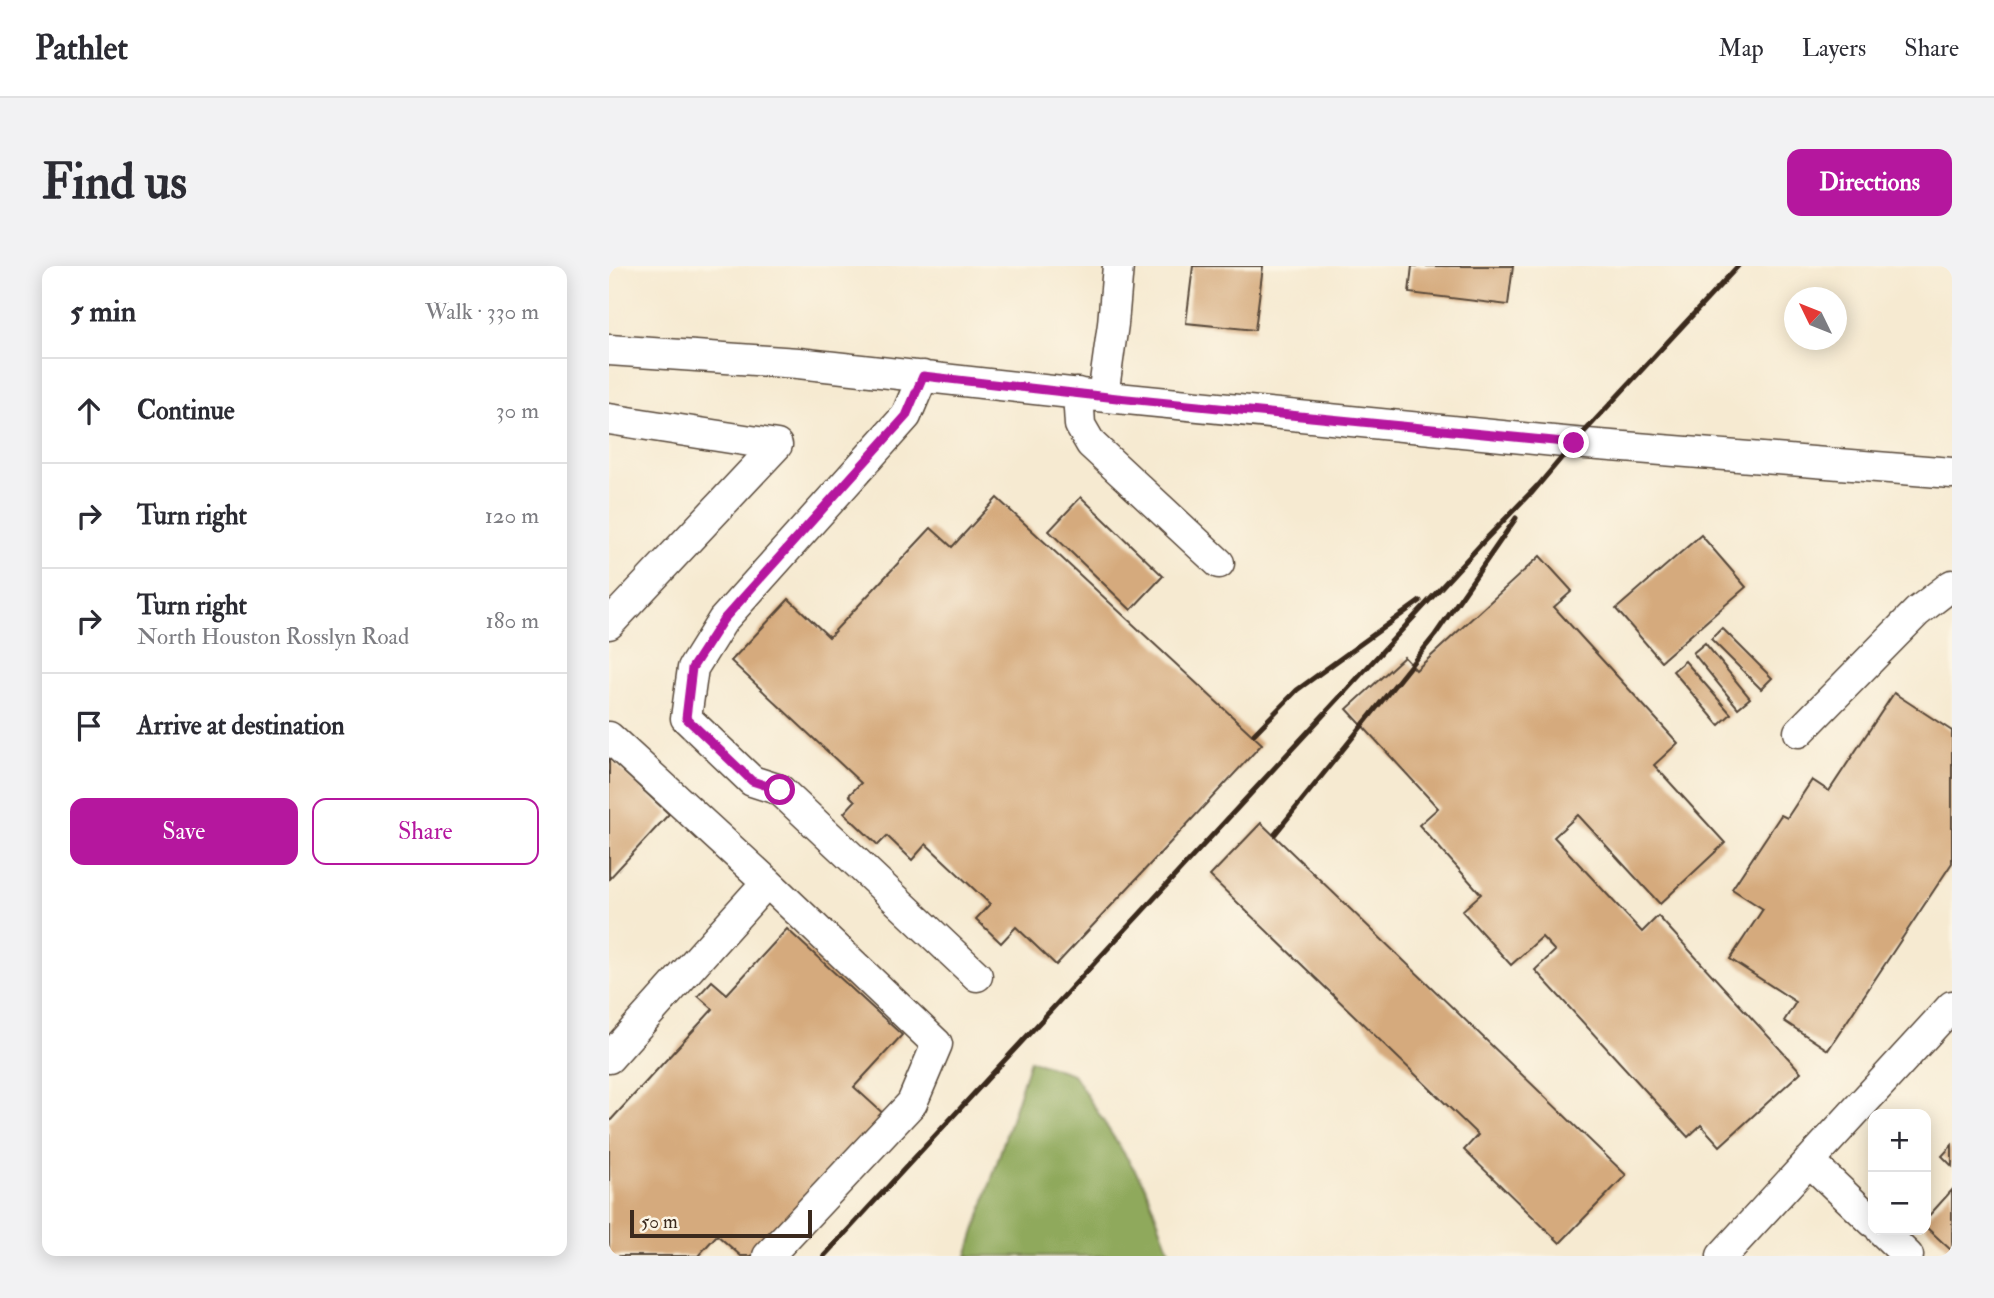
<!DOCTYPE html>
<html lang="en">
<head>
<meta charset="utf-8">
<style>
  :root { --surface:#fff; --page:#f2f2f3; --text:#2b2b33; --muted:#7c7c81; --line:#e1e1e2; --accent:#b5179e }
  body { margin:0; font-family:"IM FELL Double Pica",serif; background:var(--page); color:var(--text) }
  .controls { position:absolute; right:21px; bottom:21px; display:grid; overflow:hidden; border-radius:14px; box-shadow:0 4px 18px #0003 }
  .controls button { width:63px; height:63px; display:grid; place-items:center; padding:0; border:0; border-bottom:2px solid var(--line); background:var(--surface); color:var(--text); font:35px sans-serif }
  .compass { position:absolute; left:1175px; top:21px; width:63px; height:63px; border-radius:50%; background:var(--surface); box-shadow:0 4px 18px #0003; rotate:313deg }
  .scale { position:absolute; left:21px; bottom:18px; width:182px; box-sizing:border-box; padding-left:7px; border:4px solid #3b2a1e; border-top:0; font-size:19px; line-height:24px; white-space:nowrap; color:#3b2a1e; -webkit-text-stroke:5px #fcf5e5; paint-order:stroke }
  .stop { position:absolute; width:21px; height:21px; margin:-16px; border:5px solid #b5179e; border-radius:50%; background:#fff }
  .stop.end { background:#b5179e; border-color:#fff; box-shadow:0 2px 7px #0008 }
  .list { margin:0; padding:0; list-style:none }
  h2 { display:flex; justify-content:space-between; align-items:center; height:91px; margin:0; padding:0 28px; font-size:30px }
  h2 small { font-size:23px; font-weight:400; color:var(--muted) }
  .list li { display:grid; grid-template-columns:46px 1fr auto; gap:21px; align-items:center; box-sizing:border-box; height:105px; padding:0 28px; border-top:2px solid var(--line) }
  .list b { display:block; font-size:26px; white-space:nowrap }
  .list p { margin:0; font-size:23px; white-space:nowrap; color:var(--muted) }
  .list em { font-size:23px; font-style:normal; color:var(--muted) }
  .actions { display:flex; gap:14px; padding:21px 28px }
  .actions a { flex:1; padding:16px 0; border:2px solid var(--accent); border-radius:14px; text-align:center; font-size:24px; color:var(--accent) }
  .actions .main { background:var(--accent); color:#fff }
  .icon { flex:none; width:38px; height:38px; fill:none; stroke:currentColor; stroke-width:2; stroke-linecap:round; stroke-linejoin:round }
  .map { position:relative; flex:none; width:1343px; height:990px; overflow:hidden; border-radius:14px }
  header { display:flex; align-items:center; gap:42px; box-sizing:border-box; height:98px; padding:0 35px; background:var(--surface); border-bottom:2px solid var(--line) }
  header strong { font-size:33px }
  nav { display:flex; gap:38px; margin-inline-start:auto; font-size:24px }
  .intro { display:flex; align-items:center; justify-content:space-between; box-sizing:border-box; height:168px; padding:0 42px }
  h1 { margin:0; font-size:49px }
  .button { padding:18px 32px; border-radius:14px; background:var(--accent); color:#fff; font-size:24px; font-weight:700 }
  main { display:flex; gap:42px; padding:0 42px }
  aside { flex:1; background:var(--surface); border-radius:14px; box-shadow:0 4px 18px #0003 }
  .map>svg:first-child { display:block }
</style>
</head>
<body>
<header>
<strong>Pathlet</strong>
<nav><a>Map</a><a>Layers</a><a>Share</a></nav>
</header>
<div class="intro"><h1>Find us</h1><a class="button">Directions</a></div>
<main>
<aside>
<h2>5 min<small>Walk · 330 m</small></h2>
<ul class="list">
<li><svg class="icon" aria-label="ahead" viewBox="0 0 24 24"><path d="M12 20V5M6 11l6-6 6 6"/></svg><div><b>Continue</b></div><em>30 m</em></li>
<li><svg class="icon" aria-label="right" viewBox="0 0 24 24"><path d="M7 20v-9h11M14 6l5 5-5 5"/></svg><div><b>Turn right</b></div><em>120 m</em></li>
<li><svg class="icon" aria-label="right" viewBox="0 0 24 24"><path d="M7 20v-9h11M14 6l5 5-5 5"/></svg><div><b>Turn right</b><p>North Houston Rosslyn Road</p></div><em>180 m</em></li>
<li><svg class="icon" aria-label="arrive" viewBox="0 0 24 24"><path d="M6 21V4h12l-3 4 3 4H6"/></svg><div><b>Arrive at destination</b></div></li>
</ul>
<div class="actions"><a class="main">Save</a><a>Share</a></div>
</aside>
<div class="map">
<svg width="1343" height="990" viewBox="0 0 1343 990">
  <rect width="100%" height="100%" fill="#fcf5e5"/>
  <filter id="ink" filterUnits="userSpaceOnUse"><feTurbulence type="fractalNoise" baseFrequency=".0143" numOctaves="2"/><feDisplacementMap in="SourceGraphic" scale="14" xChannelSelector="R" yChannelSelector="G"/><feConvolveMatrix kernelMatrix="1 2 1 2 8 2 1 2 1" color-interpolation-filters="sRGB"/></filter>
  <filter id="wash" filterUnits="userSpaceOnUse"><feTurbulence type="fractalNoise" baseFrequency=".00686" numOctaves="4" result="noise"/><feDisplacementMap in="SourceGraphic" scale="28" xChannelSelector="R" yChannelSelector="G"/><feGaussianBlur stdDeviation="1.57" result="paint"/><feColorMatrix in="noise" values="0 0 0 0 0 0 0 0 0 0 0 0 0 0 0 0 0 1.4 0 .05"/><feComposite in="paint" operator="in"/></filter>
  <g filter="url(#wash)">
    <rect width="100%" height="100%" fill="#f6ead1"/>
    <!-- forest -->
    <path fill="#8fa95b" stroke="#656a3c" stroke-width="2" d="M421,794L464,808L536,920L562,990H358Z"/>
    <g id="blocks">
      <!-- building -->
      <path fill="#d5aa7d" d="M584,0H654L646,64L577,57Z
        M803,0H904L899,39L800,27Z
        M472,231L554,310L522,344L440,265Z
        M388,232L653,478L447,699L407,661L392,677L367,653L381,638L317,578L303,594L278,570L269,579L235,547L246,535L240,529L252,517L122,395L180,333L220,371L322,262L343,281Z
        M1092,269L1137,321L1052,395L1007,343Z
        M931,290L963,325L945,341L1069,477L1045,499L1116,577L1051,638L969,549L945,571L1033,666L1049,650L1192,806L1111,880L1092,859L1079,871L926,704L946,685L933,671L902,699L853,645L872,628L810,559L829,542L738,443L795,391L807,404Z
        M1113,362L1163,412L1152,423L1102,373Z
        M1096,377L1141,432L1129,442L1084,387Z
        M1076,395L1122,448L1110,459L1064,405Z
        M1285,427L1343,465V597L1219,784L1175,755L1187,736L1121,693L1154,643L1123,623L1172,549L1178,552L1203,514L1220,525Z
        M0,492L60,548L0,613Z
        M652,557L1017,909L951,977L855,884L869,869L601,610Z
        M178,663L293,769L245,821L278,851L150,990H132L108,969L89,990H0V856L104,743L89,730L103,715L118,728Z
        M1343,879V900L1333,890Z
        M1343,924V985L1317,961V953Z"/>
    </g>
  </g>
  <g filter="url(#ink)">
    <use href="#blocks" fill-opacity="0" stroke="#574739" stroke-width="2"/>
    <g fill="none" stroke-linecap="round" stroke-linejoin="round">
      <!-- minor casing -->
      <g stroke="#574739" stroke-width="33">
        <path id="minor" d="M0,84L189,97L508,132L965,177L1343,207
          M314,110L297,150L114,354L84,402L77,452L143,515L171,524L368,710
          M469,127L471,159L482,178L610,297
          M494,130L504,58L509,0
          M0,153L168,179L0,358
          M1190,466L1308,346L1343,319
          M0,471L158,616
          M0,792L158,616L328,778L303,837L159,990
          M1200,895L1264,956
          M1272,964L1299,990
          M1113,990L1343,740"/>
      </g>
      <!-- minor -->
      <use href="#minor" stroke="#fff" stroke-width="30"/>
      <!-- rail -->
      <path stroke="#3b2a1e" stroke-width="5" d="M922,228L965,177L1129,0
        M645,468L688,424L811,335
        M666,568L826,369L907,252
        M215,990L875,275L928,220"/>
    </g>
  </g>
  <g fill="none" stroke-linecap="round" stroke-linejoin="round" filter="url(#ink)">
    <!-- route -->
    <path stroke="#b5179e" stroke-width="9" d="M171,524L143,515L77,452L83,402L114,354L297,150L314,110L508,132L965,177"/>
  </g>
</svg>
<div class="controls">
<button>+</button>
<button>−</button>
</div>
<svg class="compass" viewBox="-18 -18 36 36"><path d="M0-13l5 13h-10z" fill="#e53935"/><path d="M0 13l5-13h-10z" fill="#7c7c81"/></svg>
<div class="scale">50 m</div>
<div class="stop" style="left:171px;top:524px"></div>
<div class="stop end" style="left:965px;top:177px"></div>
</div>
</main>
</body>
</html>
